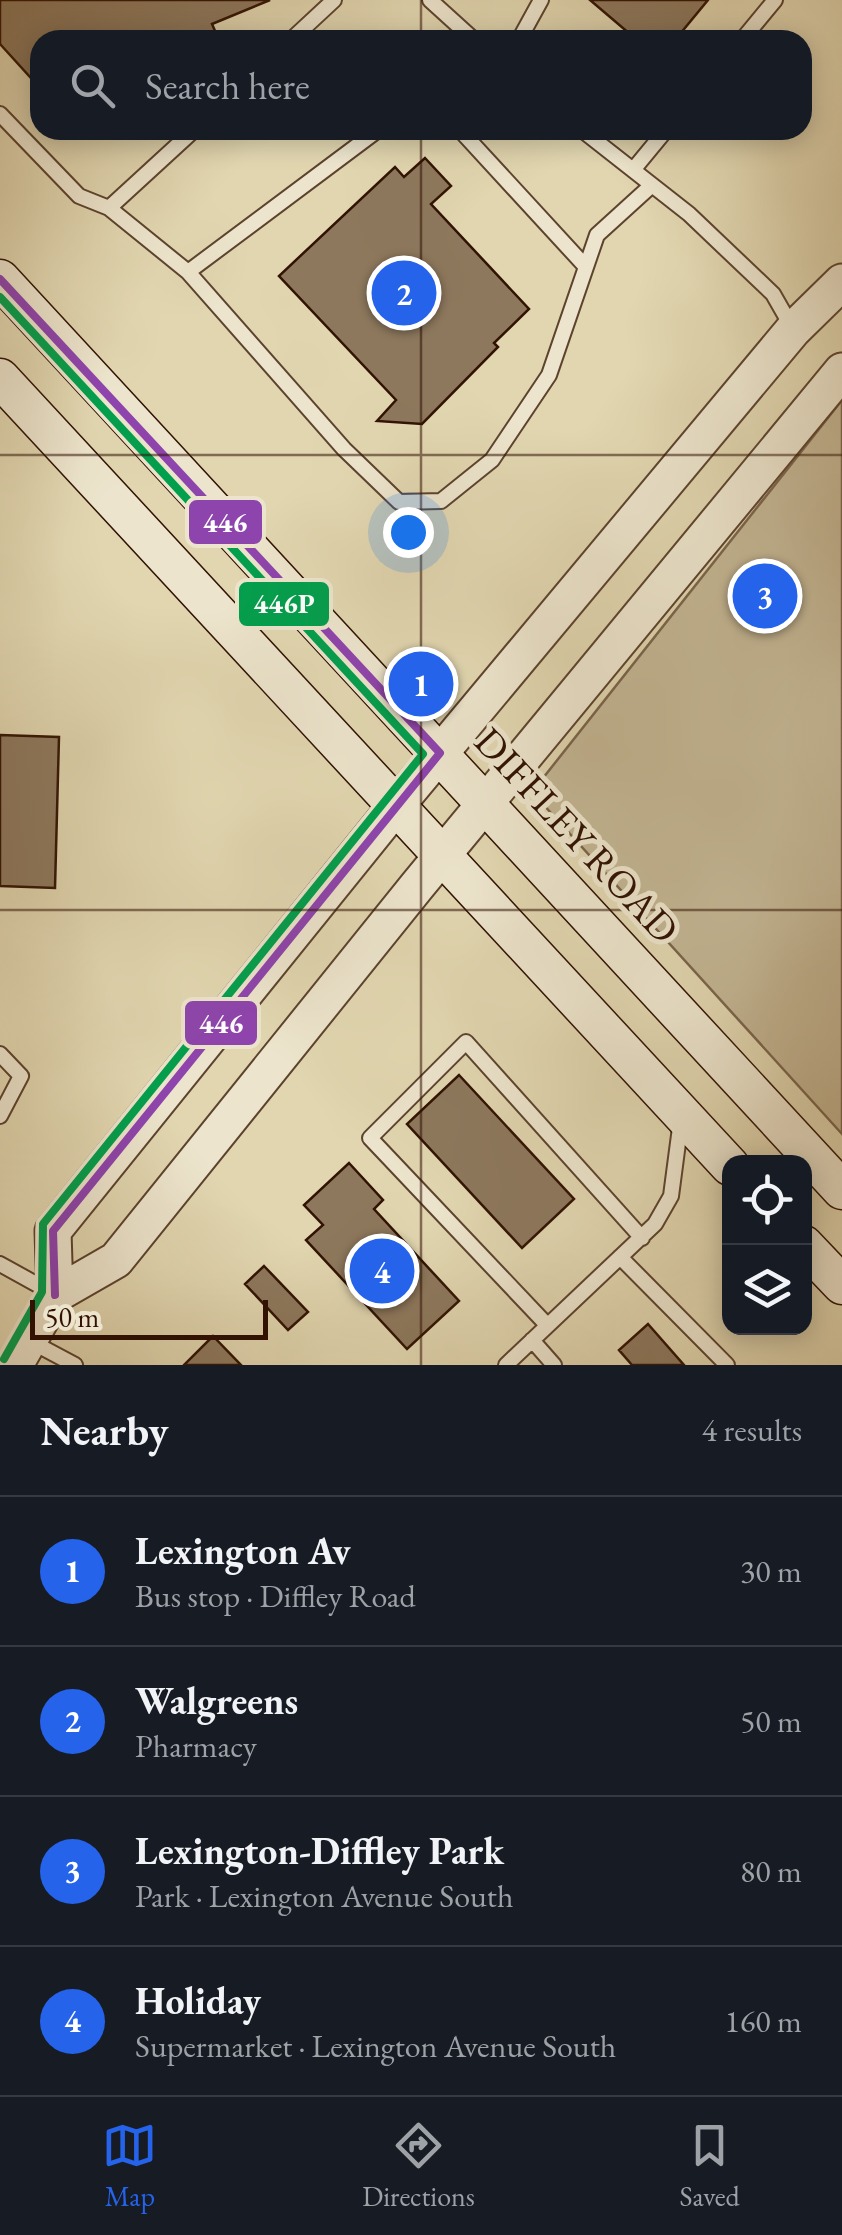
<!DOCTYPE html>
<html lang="en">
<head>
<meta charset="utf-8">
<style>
  :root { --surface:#171b24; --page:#242831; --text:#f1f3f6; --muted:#9ea1a6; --line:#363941; --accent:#2563eb }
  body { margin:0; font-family:"EB Garamond",serif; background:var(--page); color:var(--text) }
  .controls { position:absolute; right:30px; bottom:30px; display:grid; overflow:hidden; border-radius:20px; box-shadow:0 5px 25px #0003 }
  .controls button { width:90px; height:90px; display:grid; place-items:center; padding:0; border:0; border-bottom:2px solid var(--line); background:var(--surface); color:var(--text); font:50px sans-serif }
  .scale { position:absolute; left:30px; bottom:25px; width:238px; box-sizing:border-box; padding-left:10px; border:5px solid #311203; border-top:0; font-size:28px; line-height:35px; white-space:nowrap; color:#311203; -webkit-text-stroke:8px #ece4cc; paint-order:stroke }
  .you { position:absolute; left:408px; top:532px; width:35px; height:35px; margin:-25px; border:8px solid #fff; border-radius:50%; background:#1a73e8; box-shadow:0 0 0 15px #1a73e833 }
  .badge { display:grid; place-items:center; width:65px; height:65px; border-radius:50%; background:var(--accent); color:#fff; font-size:32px; font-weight:700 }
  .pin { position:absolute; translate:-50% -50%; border:5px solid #fff; box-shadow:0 2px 10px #0006 }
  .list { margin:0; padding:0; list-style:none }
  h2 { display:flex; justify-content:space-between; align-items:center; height:130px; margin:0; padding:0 40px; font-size:42px }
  h2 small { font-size:32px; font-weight:400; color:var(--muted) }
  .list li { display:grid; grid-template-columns:65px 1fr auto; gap:30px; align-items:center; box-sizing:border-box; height:150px; padding:0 40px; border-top:2px solid var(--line) }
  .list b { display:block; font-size:38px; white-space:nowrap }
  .list p { margin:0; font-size:32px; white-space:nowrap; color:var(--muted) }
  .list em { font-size:32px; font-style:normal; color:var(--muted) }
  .icon { flex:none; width:55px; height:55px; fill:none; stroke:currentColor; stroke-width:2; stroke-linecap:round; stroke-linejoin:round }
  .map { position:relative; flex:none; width:842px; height:1365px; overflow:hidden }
  .search { position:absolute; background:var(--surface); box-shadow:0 5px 25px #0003; left:30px; right:30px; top:30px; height:110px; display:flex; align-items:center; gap:25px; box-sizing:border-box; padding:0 35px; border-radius:30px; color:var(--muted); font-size:38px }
  .sheet { height:730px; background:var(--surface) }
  nav { display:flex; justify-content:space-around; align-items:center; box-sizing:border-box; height:140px; border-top:2px solid var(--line); background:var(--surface); font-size:28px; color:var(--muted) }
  nav a { display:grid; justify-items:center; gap:5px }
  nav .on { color:var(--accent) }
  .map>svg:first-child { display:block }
</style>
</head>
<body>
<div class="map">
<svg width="842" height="1365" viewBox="0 0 842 1365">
  <rect width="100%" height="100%" fill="#e1d6b0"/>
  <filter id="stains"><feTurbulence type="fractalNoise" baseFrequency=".002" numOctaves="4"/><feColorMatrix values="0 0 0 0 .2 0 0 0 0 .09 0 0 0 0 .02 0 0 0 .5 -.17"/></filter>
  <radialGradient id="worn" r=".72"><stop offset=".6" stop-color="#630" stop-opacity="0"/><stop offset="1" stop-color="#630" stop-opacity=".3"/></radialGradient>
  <!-- green -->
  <path fill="#c3b593" stroke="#7a644b" stroke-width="2.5" d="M842,400V1134L532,792Z"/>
  <!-- building -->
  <path fill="#8d785d" stroke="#311203" stroke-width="2.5" d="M0,0H270L212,24L219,40H40V88L0,44Z
    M590,0H708L675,40H637Z
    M425,158L451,186L431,204L529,309L494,343L498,347L422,424L377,421L396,400L279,276L395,167L404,177Z
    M0,735L59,737L55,888L0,886Z
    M459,1075L574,1199L522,1248L407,1124Z
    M349,1163L383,1200L374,1209L459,1301L407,1349L306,1240L323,1225L304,1205Z
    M264,1266L308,1312L288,1330L245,1284Z
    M648,1324L684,1365H632L619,1350Z
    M213,1336L241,1365H184Z"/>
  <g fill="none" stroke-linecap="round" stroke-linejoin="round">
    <!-- service casing -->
    <g stroke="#5d432e" stroke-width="18">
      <path id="service" d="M430,0L474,40
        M291,40L334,0
        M519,40L541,0
        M742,40L775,0
        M0,114L79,196L109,208L194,130
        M460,130L586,267
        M582,130L689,214L773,294L793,329
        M633,170L666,130
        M109,208L188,272L344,449L399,502L441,501L492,460L549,375L597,235L652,185
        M188,272L378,130
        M0,1054L21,1076L0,1116
        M620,1257L727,1365
        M0,1264L54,1294
        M547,1325L370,1138L466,1042L642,1238
        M28,1340L75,1365
        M532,1340L554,1365
        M506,1365L655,1224L671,1196L681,1120"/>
    </g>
    <!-- tertiary casing -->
    <g stroke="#5d432e" stroke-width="39">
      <path id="tertiary" d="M55,1295L53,1231L396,806L793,330L842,282
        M15,1365L55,1295L116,1260L417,886L842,371"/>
    </g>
    <!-- secondary casing -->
    <g stroke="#311203" stroke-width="41">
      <path id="secondary" d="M0,279L842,1190
        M0,378L730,1166
        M804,1245L842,1285"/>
    </g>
    <!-- service -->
    <use href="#service" stroke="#ece4cc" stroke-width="14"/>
    <!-- tertiary -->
    <use href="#tertiary" stroke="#ece4cc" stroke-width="35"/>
    <!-- secondary -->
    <use href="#secondary" stroke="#ece4cc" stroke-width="38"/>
    <!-- bus-1 casing -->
    <g stroke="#ece4cc" stroke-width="15">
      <path id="bus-1" d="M0,279L440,753L53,1231L55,1295"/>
    </g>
    <!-- bus-2 casing -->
    <g stroke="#ece4cc" stroke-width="15">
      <path id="bus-2" d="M0,297L423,754L43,1224L42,1292L4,1359"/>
    </g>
    <!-- bus-1 -->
    <use href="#bus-1" stroke="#8e44ad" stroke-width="8"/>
    <!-- bus-2 -->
    <use href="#bus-2" stroke="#029f4d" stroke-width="8"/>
  </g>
  <!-- grid -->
  <path fill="none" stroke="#311203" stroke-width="2.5" stroke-opacity="0.55" d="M421,0V40M421,130V1365M0,455H842M0,910H842"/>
  <g text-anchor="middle" stroke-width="10" stroke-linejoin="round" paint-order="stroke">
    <!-- street labels -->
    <g font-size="40" fill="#311203" stroke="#ece4cc">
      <text transform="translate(577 835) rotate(47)" y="14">DIFFLEY ROAD</text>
    </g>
  </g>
  <g stroke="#ece4cc" stroke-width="4">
    <rect x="187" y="498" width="77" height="48" rx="10" fill="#8e44ad"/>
    <rect x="237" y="580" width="94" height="48" rx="10" fill="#029f4d"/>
    <rect x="183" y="999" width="76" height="48" rx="10" fill="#8e44ad"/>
  </g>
  <g font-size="28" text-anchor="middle" font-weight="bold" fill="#fff">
    <text x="225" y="532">446</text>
    <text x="284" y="613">446P</text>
    <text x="221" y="1033">446</text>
  </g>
  <rect width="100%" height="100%" filter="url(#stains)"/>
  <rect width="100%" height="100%" fill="url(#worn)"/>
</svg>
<div class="controls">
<button><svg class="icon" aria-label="locate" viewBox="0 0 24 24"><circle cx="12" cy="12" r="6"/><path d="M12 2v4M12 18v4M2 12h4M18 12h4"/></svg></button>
<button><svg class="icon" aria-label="layers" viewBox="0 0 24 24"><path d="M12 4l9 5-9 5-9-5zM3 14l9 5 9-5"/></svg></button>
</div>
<div class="scale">50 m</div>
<div class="you"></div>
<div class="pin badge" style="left:421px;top:684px">1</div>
<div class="pin badge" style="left:404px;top:293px">2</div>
<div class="pin badge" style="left:765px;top:596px">3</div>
<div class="pin badge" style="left:382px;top:1271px">4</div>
<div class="search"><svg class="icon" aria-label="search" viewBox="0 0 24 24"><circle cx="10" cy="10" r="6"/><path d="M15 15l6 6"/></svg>Search here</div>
</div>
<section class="sheet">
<h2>Nearby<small>4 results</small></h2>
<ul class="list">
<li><span class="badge">1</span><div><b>Lexington Av</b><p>Bus stop · Diffley Road</p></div><em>30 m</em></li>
<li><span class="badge">2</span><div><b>Walgreens</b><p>Pharmacy</p></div><em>50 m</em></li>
<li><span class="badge">3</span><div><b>Lexington-Diffley Park</b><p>Park · Lexington Avenue South</p></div><em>80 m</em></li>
<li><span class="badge">4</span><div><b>Holiday</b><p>Supermarket · Lexington Avenue South</p></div><em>160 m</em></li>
</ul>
</section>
<nav>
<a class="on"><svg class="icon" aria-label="map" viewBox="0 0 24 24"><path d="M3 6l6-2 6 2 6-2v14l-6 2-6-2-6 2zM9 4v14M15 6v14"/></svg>Map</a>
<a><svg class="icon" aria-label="directions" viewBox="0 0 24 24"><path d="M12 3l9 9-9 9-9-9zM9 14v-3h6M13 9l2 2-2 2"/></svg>Directions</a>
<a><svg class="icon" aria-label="saved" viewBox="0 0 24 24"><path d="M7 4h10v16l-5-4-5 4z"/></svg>Saved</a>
</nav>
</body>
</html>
